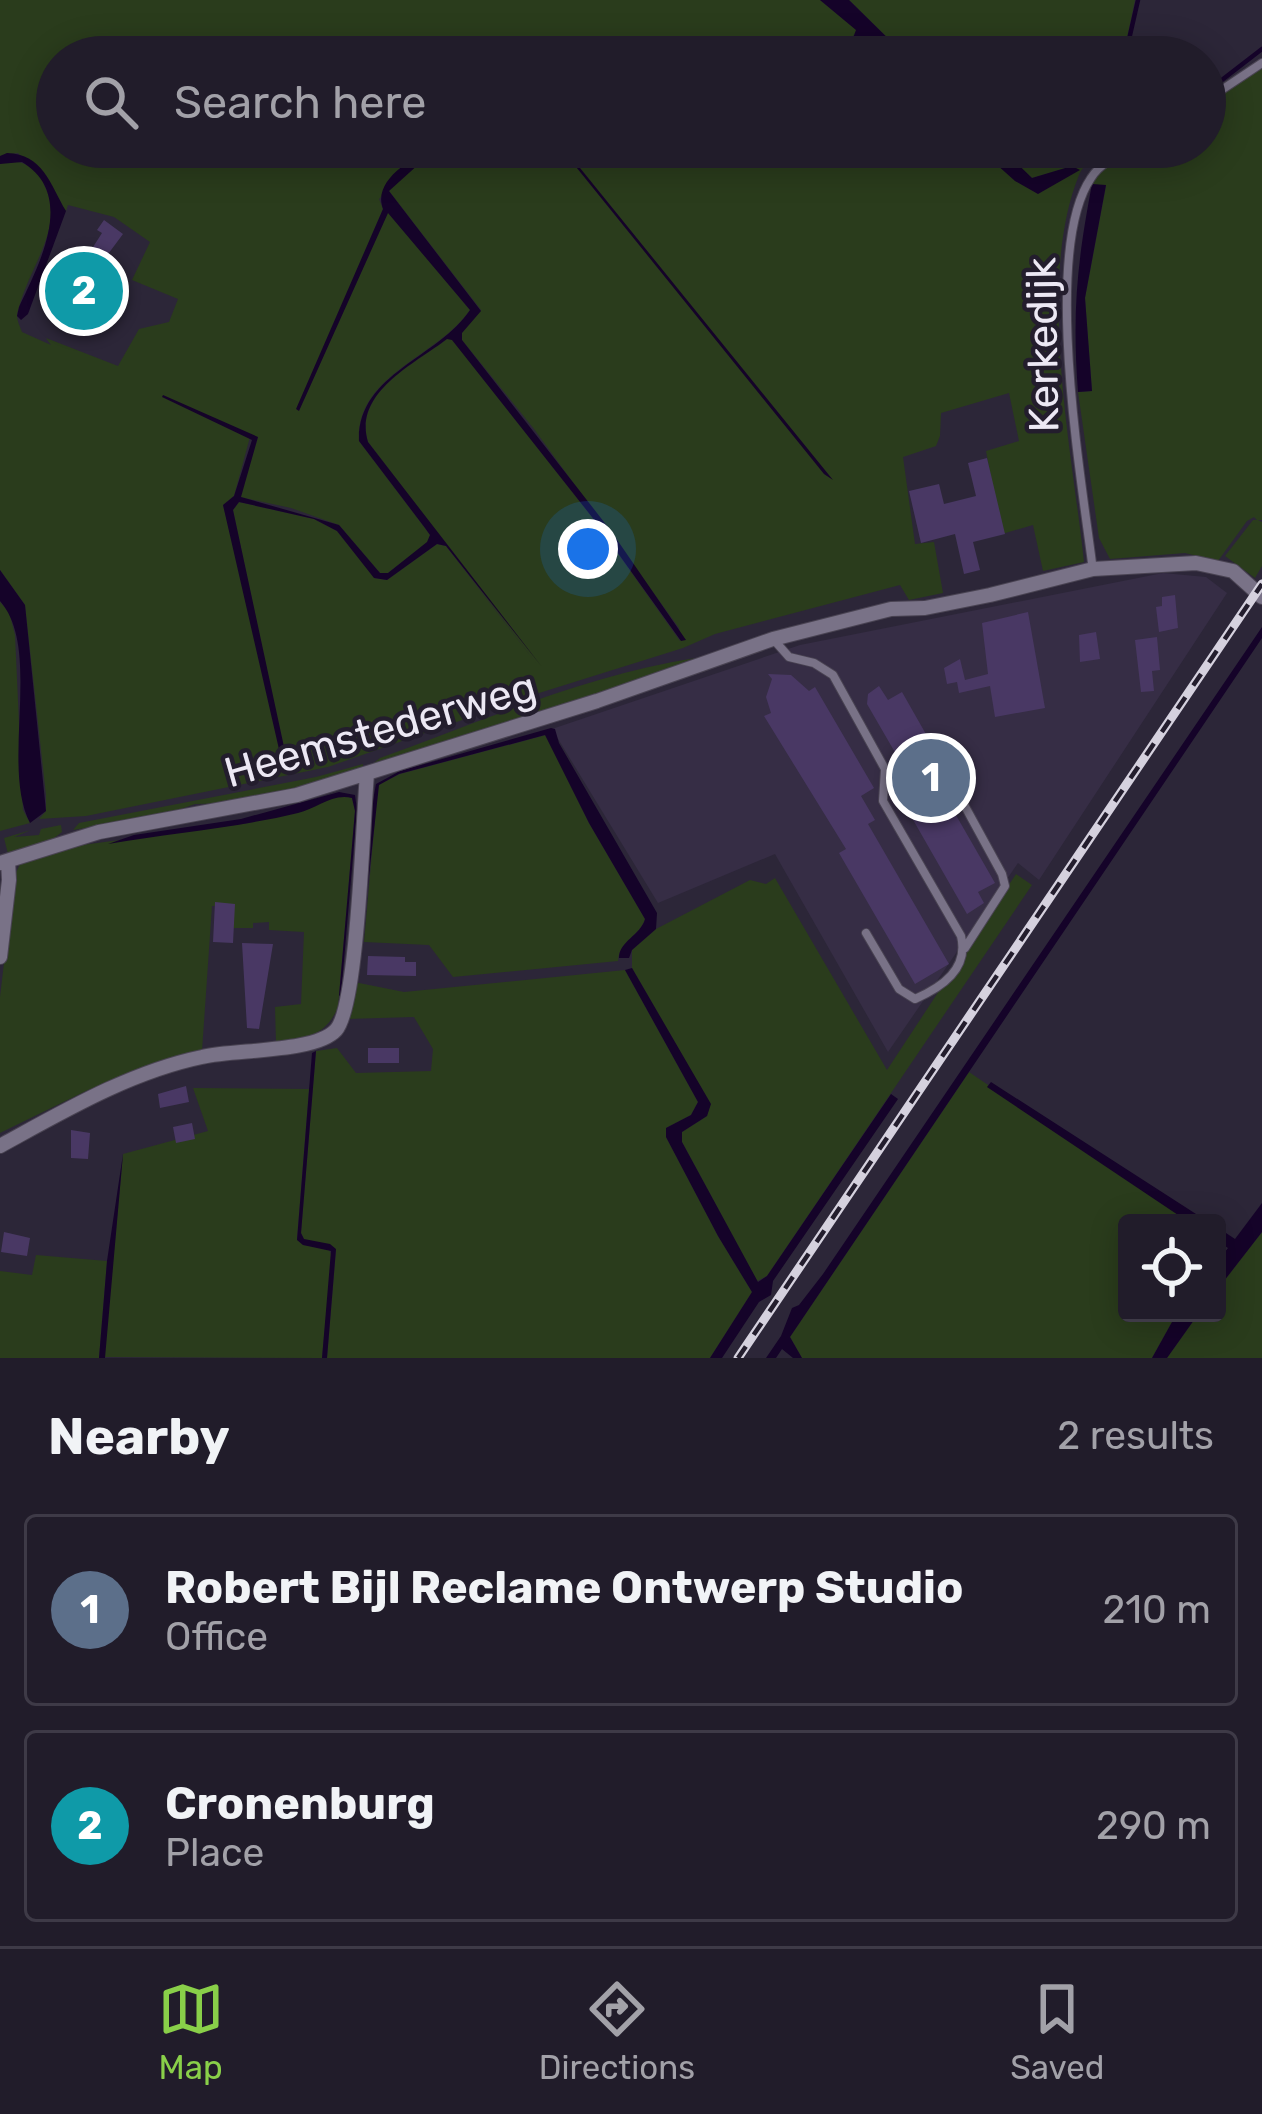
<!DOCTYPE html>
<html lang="en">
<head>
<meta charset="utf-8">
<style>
  :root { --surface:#211c2a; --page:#292532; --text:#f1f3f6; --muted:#a2a1a8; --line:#3e3a47; --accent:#89cf49 }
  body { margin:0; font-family:Rubik,sans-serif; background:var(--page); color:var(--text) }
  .controls { position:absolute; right:36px; bottom:36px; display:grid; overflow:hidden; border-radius:12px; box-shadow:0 6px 30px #0003 }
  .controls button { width:108px; height:108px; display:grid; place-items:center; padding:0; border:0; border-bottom:3px solid var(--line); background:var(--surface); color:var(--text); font:60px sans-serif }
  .you { position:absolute; left:588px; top:549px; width:42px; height:42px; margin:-30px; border:9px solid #fff; border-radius:50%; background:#1a73e8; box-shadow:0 0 0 18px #1a73e833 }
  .badge { display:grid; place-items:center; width:78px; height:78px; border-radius:50%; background:var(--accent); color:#fff; font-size:39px; font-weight:700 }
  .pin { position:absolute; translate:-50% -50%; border:6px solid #fff; box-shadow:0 3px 12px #0006 }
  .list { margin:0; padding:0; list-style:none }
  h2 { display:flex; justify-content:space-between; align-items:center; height:156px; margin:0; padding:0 48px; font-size:51px }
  h2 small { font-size:39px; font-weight:400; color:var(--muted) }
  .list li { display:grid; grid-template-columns:78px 1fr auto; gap:36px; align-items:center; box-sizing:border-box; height:192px; margin:0 24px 24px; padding:0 24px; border:3px solid var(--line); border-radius:12px }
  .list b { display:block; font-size:45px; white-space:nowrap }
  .list p { margin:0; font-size:39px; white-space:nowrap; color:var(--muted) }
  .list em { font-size:39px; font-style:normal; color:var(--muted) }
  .icon { flex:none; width:66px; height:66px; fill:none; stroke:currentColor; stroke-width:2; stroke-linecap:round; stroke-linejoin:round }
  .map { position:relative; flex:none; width:1262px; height:1358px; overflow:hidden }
  .search { position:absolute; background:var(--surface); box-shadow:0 6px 30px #0003; left:36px; right:36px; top:36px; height:132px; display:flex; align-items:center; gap:30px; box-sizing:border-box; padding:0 42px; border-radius:66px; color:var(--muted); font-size:45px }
  .sheet { height:588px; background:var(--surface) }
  nav { display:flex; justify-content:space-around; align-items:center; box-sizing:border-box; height:168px; border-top:3px solid var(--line); background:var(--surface); font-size:33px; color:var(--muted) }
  nav a { display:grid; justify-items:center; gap:6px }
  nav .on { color:var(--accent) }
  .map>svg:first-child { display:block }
</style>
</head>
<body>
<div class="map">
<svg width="1262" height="1358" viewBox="0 0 1262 1358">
  <rect width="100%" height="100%" fill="#2c2638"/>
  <!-- built -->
  <path fill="#362d45" d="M1163,573L1206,577L1227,593L1039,880L1018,863L888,1052L775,854L658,903L552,729L800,645Z"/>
  <!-- green -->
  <path fill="#2a3c1c" d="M0,0H820L857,30L852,38L779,57H57V147H437L422,153L379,199L383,209L299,410L388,212L470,310C438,357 356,374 359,441L425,528L430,535L428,542L388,573H380L339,525L291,508L240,497L258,437H250L234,496L223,505L288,770L233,510L239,502L314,519L337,531L375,578L387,580L437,544L446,546L539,667L368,442C353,393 414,364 447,339H452L592,517L680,641L679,628L534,429L462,340L461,333L481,310L389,191C430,137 499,147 560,147L831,481L563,147H977L1038,194L1072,166L1032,178L1000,147H1102C1096,157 1083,164 1079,175C1036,281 1072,449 1084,562L1043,571L1033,525L1002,534L986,451L1019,441L1009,393L941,413L940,436L936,446L903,457L915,544L934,542L943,593L909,600L900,585L715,634L683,648L536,694L328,767L86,816L39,819L46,811V795L25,605L0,570V164C14,159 25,161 35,172C74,216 31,262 19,307C15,318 18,321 22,332L51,345L46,338L118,366L139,329L169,322L178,299L132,280L150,242L114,217L68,205L66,211L18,153L0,156Z
    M849,0H1135L1123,57H907Z
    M1262,68V520H1258L1262,522V566L1255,578L1225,556L1253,520H1257L1254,517L1247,521L1218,561L1185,553L1110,559L1099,538L1078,392L1092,391L1085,298L1106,186L1092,184C1117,142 1162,147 1205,147V105Z
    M0,602L9,612L15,635L23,810L30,823L0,831Z
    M695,658L570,705L371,765L380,758C482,721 587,675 695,658Z
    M546,735L589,823L645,919C640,936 619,941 618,961L453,977L429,945L364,942L378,785L400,774Z
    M363,764V769L295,791L234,803L195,804L164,815L73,830L79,823L316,777Z
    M342,795L352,798L355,811L338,1007C326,1036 305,1039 276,1042L275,1007L301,1004L304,932L269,930V922L253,923V928H230V907L212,906L202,1051L88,1090L0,1133V997L14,877L20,864L59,848L249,823Z
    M61,825L62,832L53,839L8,854L4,838L31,830L14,837L39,835L41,829Z
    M1016,874L1032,885L767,1276L757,1281L682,1142V1132L707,1116L710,1104L632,968V950L656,929L750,880L766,884L775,878L887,1070Z
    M625,970L698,1102L691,1115L666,1128V1137L718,1236L752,1292L710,1358H327L336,1250L304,1239L301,1233L316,1051L337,1048L356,1073L431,1071L433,1049L414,1017L346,1019L351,1013L354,982L404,992Z
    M969,1072L1191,1223H1127V1313H1177L1152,1358H802L790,1337Z
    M193,1088L309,1089L297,1239L303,1245L328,1248L332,1256L322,1358L104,1357L123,1154L208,1131Z
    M1262,1232V1358H1167L1199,1313H1217V1290Z
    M36,1255L107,1261L99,1358H0V1271L32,1275Z"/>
  <!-- water -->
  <path fill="#150329" d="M820,0H849L907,57H887L874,46H862L815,57H779L853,38L856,30Z
    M437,147H462L420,163L389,191L481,311L462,333V340L611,531L686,640L681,641L592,517L452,340L447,339C414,364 353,393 368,442L542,667L446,546L437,544L387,580L374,578L337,531L314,519L239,502L233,510L289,770L284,771L223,505L234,496L252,440L162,397L163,395L258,437L241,497L339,525L380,573H388L427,542L430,535L425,528L359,441C357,374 438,358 470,310L388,213L299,411L296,409L383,209C372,180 413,157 437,147Z
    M560,147H563L833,480L824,474Z
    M977,147H1000L1032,178L1072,166L1080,170L1038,194L1015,181Z
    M7,153C43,154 50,184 66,211L28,314L21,320L17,316L19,307C39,264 77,195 22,162L0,164V156Z
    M1092,184L1106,185L1085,298L1092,391L1078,392C1072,312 1077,263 1092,184Z
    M0,570L25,605L46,811L30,823C0,765 43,650 0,601Z
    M1262,627V638L790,1337L802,1358H793L782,1349L776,1358H766L781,1336L792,1308L799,1305L823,1274Z
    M551,728L555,729L559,743L657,913L656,929L632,950L629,958H619C619,941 641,935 645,919L589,823L545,735L399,774L379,785L362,939L369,822L376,784L400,771Z
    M339,792L355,795L357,810L341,995L339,996L355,811L352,798C332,793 316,809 298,813C236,828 171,833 108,844L134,835L241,819Z
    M632,968L711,1104L707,1116L682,1132V1142L758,1282L767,1276L891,1094L898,1099L773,1281L771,1295L759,1302L722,1358H710L752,1292L718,1236L666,1137V1128L691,1115L698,1102L625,970Z
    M316,1051L301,1233L304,1239L330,1244L336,1249L327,1358H322L331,1251L303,1245L297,1240L312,1053Z
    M991,1082L1210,1223H1190L987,1087Z
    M123,1154L105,1358H99L107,1261Z
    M1262,1203V1232L1217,1290V1262L1228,1248L1217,1241V1227L1235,1239Z
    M1177,1313H1199L1167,1358H1152Z"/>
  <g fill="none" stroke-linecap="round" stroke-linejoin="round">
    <!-- stream -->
    <path stroke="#150329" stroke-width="4.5" d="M1125,57L1138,0
      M1205,93L1262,49
      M1105,147L1104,151L1114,147"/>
  </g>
  <!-- building -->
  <path fill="#493864" d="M104,220L123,234L94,273L108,283L82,322L60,307L64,300L61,297L102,233L97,230Z
    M987,458L1005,534L973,542L980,570L964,574L955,534L921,543L909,491L939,484L944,504L976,496L968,463Z
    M1175,595L1178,628L1159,632L1156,607L1162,606V597Z
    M1028,612L1045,708L995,717L990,686L959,693L957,682L947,684L944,668L960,659L965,680L988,674L982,623Z
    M1096,632L1100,659L1080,662L1079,635Z
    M1157,637L1160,670L1152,671L1154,691L1141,692L1135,640Z
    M768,674L791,675L809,691L815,687L874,788L861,796L875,820L868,824L949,964L915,984L839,853L846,849L764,716L771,713L766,697L772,679Z
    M879,686L888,700L902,692L931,743L900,761L867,704L868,694Z
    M930,770L995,883L978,892L984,903L967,914L896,790Z
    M215,902L235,904L233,943L213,942Z
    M242,943L273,944L259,1029L247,1028Z
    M368,956L405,957V962H416V976L367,975Z
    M368,1048H399V1063H368Z
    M186,1086L189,1102L160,1108L158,1094Z
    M192,1123L195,1139L176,1143L173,1127Z
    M71,1130L90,1133L88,1159L71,1158Z
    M4,1232L30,1238L27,1256L1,1252Z"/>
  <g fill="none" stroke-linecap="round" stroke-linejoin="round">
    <!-- lane casing -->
    <g stroke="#494352" stroke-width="10">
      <path id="lane" d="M1205,101L1262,63
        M1092,563C1081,476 1042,250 1091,178C1101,162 1119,155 1136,147
        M774,640L789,657L814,663L833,675L885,769L883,801L961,936C969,969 942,987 915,999L899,989L866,933
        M885,785L938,757L1002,874L1005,886L965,948"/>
    </g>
    <!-- street casing -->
    <g stroke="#494352" stroke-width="16">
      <path id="street" d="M0,863L99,832L297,795L597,701L773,639L891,609L925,608L990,595L1093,569L1196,563L1233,571L1262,597
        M0,957L9,880L8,861
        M0,1146C64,1111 130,1072 202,1057C235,1049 315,1053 336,1030C358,1006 363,817 367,774"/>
    </g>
    <!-- lane -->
    <use href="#lane" stroke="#797287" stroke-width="8"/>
    <!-- street -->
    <use href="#street" stroke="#797287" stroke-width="14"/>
    <!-- rail casing -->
    <g stroke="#d5d1de" stroke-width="9">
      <path id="rail" d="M738,1358L1262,584"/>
    </g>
    <!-- rail -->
    <use href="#rail" stroke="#231d2d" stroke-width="4.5" stroke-dasharray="14" stroke-linecap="butt"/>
  </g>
  <g text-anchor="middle" stroke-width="9" stroke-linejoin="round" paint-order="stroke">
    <!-- street labels -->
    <g font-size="42" fill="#ece8f4" stroke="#231d2d">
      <text transform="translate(1042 345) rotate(-91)" y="15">Kerkedijk</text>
      <text transform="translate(380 729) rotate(-16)" y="15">Heemstederweg</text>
    </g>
  </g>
</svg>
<div class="controls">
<button><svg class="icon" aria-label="locate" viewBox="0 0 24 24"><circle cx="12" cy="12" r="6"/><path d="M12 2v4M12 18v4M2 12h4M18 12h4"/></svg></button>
</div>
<div class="you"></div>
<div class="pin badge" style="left:931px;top:778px;background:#5c6f8a">1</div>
<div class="pin badge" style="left:84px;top:291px;background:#0f9aa8">2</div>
<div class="search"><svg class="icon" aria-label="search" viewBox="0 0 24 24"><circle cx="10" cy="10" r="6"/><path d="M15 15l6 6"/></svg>Search here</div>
</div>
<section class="sheet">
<h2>Nearby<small>2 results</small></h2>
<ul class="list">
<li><span class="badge" style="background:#5c6f8a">1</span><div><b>Robert Bijl Reclame Ontwerp Studio</b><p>Office</p></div><em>210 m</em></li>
<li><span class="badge" style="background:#0f9aa8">2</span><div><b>Cronenburg</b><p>Place</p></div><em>290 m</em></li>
</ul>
</section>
<nav>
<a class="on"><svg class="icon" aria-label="map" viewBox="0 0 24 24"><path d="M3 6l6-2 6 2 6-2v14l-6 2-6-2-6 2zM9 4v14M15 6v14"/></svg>Map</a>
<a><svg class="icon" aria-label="directions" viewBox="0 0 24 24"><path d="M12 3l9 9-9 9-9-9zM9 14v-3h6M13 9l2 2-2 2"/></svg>Directions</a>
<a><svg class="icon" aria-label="saved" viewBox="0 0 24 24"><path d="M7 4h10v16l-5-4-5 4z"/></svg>Saved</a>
</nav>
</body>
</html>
